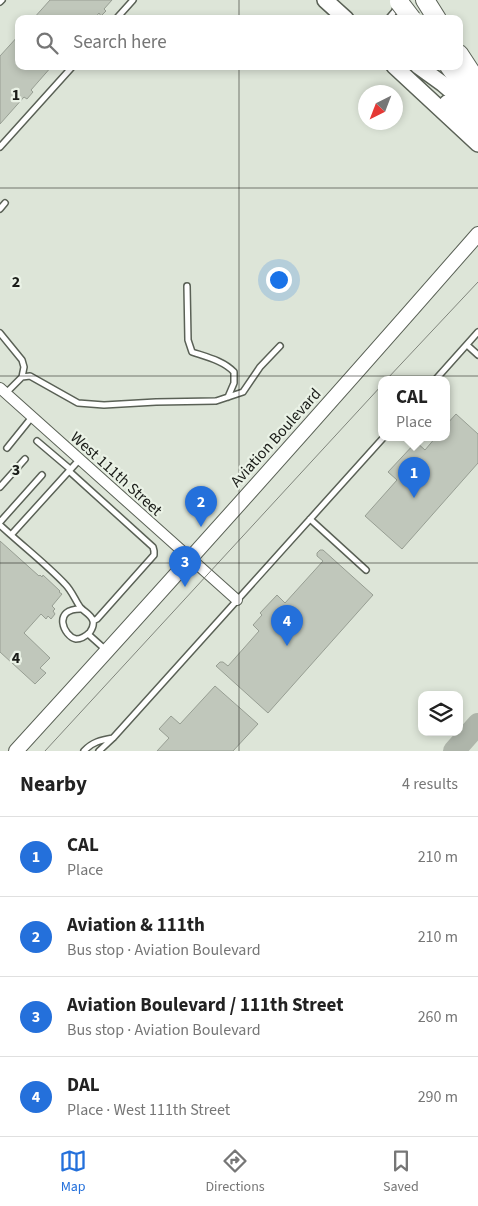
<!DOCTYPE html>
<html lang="en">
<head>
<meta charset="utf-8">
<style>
  :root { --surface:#fff; --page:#f2f2f2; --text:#222; --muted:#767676; --line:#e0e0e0; --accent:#2470db }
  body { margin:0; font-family:"Source Sans 3",sans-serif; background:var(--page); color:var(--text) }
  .controls { position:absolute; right:15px; bottom:15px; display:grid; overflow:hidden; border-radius:10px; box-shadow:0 2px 8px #0003 }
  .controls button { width:45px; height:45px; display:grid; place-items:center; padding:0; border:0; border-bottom:1px solid var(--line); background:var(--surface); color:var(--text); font:25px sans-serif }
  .compass { position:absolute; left:358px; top:85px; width:45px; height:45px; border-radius:50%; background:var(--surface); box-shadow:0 2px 8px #0003; rotate:222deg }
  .you { position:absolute; left:278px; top:279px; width:18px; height:18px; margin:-12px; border:4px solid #fff; border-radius:50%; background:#1a73e8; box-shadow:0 0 0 8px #1a73e833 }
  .badge { display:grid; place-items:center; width:32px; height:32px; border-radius:50%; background:var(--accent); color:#fff; font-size:16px; font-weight:700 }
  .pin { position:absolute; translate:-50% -41px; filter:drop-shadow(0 1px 2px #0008) }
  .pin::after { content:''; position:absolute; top:26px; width:18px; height:15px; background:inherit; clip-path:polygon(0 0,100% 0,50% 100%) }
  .popup { position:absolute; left:378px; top:376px; width:72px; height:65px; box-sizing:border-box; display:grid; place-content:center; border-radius:10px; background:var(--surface); filter:drop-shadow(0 1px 4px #0005); font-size:16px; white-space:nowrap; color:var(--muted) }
  .popup b { font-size:19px; color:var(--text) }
  .popup::after { content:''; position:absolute; left:50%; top:100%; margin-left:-10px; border:10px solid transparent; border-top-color:var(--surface) }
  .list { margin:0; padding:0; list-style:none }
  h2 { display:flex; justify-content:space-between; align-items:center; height:65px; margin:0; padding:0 20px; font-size:21px }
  h2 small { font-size:16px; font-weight:400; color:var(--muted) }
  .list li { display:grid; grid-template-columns:32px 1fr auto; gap:15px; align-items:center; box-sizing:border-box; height:80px; padding:0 20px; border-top:1px solid var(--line) }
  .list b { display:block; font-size:19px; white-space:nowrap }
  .list p { margin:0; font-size:16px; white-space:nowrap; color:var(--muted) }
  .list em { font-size:16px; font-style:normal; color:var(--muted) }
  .icon { flex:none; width:28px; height:28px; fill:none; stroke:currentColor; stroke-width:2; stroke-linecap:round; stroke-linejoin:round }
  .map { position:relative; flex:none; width:478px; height:751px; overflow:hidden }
  .search { position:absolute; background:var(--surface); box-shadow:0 2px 8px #0003; left:15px; right:15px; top:15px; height:55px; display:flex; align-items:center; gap:12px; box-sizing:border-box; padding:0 18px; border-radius:10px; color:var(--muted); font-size:19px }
  .sheet { height:385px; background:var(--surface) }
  nav { display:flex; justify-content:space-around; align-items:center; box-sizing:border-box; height:70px; border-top:1px solid var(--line); background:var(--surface); font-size:14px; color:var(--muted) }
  nav a { display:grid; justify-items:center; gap:2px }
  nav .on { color:var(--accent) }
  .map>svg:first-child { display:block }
</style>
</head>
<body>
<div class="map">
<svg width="478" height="751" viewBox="0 0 478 751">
  <rect width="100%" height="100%" fill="#dde5d8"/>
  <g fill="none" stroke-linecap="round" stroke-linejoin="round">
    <!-- taxiway -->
    <path stroke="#aeb5aa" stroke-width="22" d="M454,751L478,724"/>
  </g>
  <!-- building -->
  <path fill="#c0c7bb" stroke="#979e93" d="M50,0H112L104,9L106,11L101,16L99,13L94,19H33Z
    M19,35V66H52L31,90L33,92L27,99L24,97L0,124V56Z
    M456,414L478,434V463L402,549L365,516L397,480L388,472L416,442L425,450L436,437H446V425Z
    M0,541L39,576L40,575L42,577L43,575L60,591L59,592L62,594L52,606L55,609L53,611L55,614L51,619L48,616L46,619L41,614L24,633L50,658L40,668L46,673L35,684L0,652Z
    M320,550H323L373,595L268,713L216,666L220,662H223L228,666L259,631L253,625L262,615L260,613L277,595L285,603L323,561L317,556V553Z
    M215,686L258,724L233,751H157L169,738L159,729L171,716L180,724Z"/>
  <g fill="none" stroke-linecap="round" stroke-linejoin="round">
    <!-- lane casing -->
    <g stroke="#5a6156" stroke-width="8">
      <path id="lane" d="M0,2L2,0
        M116,19L133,0
        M388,19L399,6
        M0,147L73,66
        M0,209L5,203
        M187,286L188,340L192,352C207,357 224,361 234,372V383L228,397
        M0,333L22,360L24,367L22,377
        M467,345L478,355
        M436,379L478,332
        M6,393L22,377L30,376L78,403L104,405L156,402L216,401L243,392L260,367L280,346
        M37,441L70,469
        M7,448L32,417
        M69,471L80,459
        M0,487L25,459
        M310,519L366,570
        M0,522L42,475
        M0,525L11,535
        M82,609C51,608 64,637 76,639C81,639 87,635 90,632C92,629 94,625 93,621C91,614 84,612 80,607C75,600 72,591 65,584C49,567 29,551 11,535L69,471L153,547L154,551V555L97,619L93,621
        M88,634L107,651
        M84,751C92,742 101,740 113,738
        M99,751L113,738L384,437"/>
    </g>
    <!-- street casing -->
    <g stroke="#5a6156" stroke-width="12">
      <path id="street" d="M0,388L237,600"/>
    </g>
    <!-- secondary casing -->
    <g stroke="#5a6156" stroke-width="16">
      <path id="secondary" d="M16,751C172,580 326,408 478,234"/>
    </g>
    <!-- primary casing -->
    <g stroke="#5a6156" stroke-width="18">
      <path id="primary" d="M325,0L346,19
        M394,66L478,144
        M418,66L443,84L478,114
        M447,103L478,128"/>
    </g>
    <!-- highway casing -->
    <g stroke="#5a6156" stroke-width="20">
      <path id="highway" d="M425,0L437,19
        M459,54L478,83
        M449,66L478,106"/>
    </g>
    <!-- lane -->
    <use href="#lane" stroke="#fff" stroke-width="5"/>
    <!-- street -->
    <use href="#street" stroke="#fff" stroke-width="10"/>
    <!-- secondary -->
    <use href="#secondary" stroke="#fff" stroke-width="14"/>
    <!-- primary -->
    <use href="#primary" stroke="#fff" stroke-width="15"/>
    <!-- highway -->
    <use href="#highway" stroke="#fff" stroke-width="18"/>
    <!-- tram -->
    <path stroke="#80857c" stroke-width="1" d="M387,379L478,282
      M45,751L382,385"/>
    <!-- highway-bridge casing -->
    <g stroke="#5a6156" stroke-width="20" stroke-linecap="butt">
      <path id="highway-bridge" d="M399,2L412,19"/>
    </g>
    <!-- highway-bridge -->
    <use href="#highway-bridge" stroke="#fff" stroke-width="18"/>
  </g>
  <!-- grid -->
  <path fill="none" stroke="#1a1c18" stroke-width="1" stroke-opacity="0.55" d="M239,0V19M239,66V751M0,188H478M0,376H478M0,563H478"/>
  <g text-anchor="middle" stroke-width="4.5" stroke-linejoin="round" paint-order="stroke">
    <!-- street labels -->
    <g font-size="16" fill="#1a1c18" stroke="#eaf2e6">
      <text transform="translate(275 437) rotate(-48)" y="6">Aviation Boulevard</text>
      <text transform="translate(117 473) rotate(42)" y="6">West 111th Street</text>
    </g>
  </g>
  <g font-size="16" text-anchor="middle" font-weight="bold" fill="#1a1c18" stroke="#eaf2e6" stroke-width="4.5" stroke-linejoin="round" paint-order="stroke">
    <text x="16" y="100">1</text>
    <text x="16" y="287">2</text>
    <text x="16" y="475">3</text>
    <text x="16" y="663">4</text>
  </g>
</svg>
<div class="controls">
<button><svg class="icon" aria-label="layers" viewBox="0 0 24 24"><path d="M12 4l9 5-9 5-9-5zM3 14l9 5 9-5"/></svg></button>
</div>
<svg class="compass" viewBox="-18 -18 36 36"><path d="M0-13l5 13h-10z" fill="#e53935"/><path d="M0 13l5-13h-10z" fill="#767676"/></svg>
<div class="you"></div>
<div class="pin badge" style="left:414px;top:498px">1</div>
<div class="popup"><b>CAL</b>Place</div>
<div class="pin badge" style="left:201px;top:527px">2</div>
<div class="pin badge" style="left:185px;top:587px">3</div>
<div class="pin badge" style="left:287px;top:646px">4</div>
<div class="search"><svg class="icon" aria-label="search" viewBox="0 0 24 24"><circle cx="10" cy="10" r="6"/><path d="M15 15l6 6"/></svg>Search here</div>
</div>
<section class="sheet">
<h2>Nearby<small>4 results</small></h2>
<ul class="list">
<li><span class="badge">1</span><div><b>CAL</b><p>Place</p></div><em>210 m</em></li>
<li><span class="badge">2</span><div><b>Aviation &amp; 111th</b><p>Bus stop · Aviation Boulevard</p></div><em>210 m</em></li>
<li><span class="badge">3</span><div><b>Aviation Boulevard / 111th Street</b><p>Bus stop · Aviation Boulevard</p></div><em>260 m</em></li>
<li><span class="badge">4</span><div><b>DAL</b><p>Place · West 111th Street</p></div><em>290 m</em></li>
</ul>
</section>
<nav>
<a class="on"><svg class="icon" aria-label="map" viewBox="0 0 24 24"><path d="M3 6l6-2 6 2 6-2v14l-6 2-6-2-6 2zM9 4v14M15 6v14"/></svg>Map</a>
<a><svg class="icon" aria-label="directions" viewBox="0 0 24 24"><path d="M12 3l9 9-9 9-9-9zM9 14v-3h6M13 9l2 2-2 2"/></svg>Directions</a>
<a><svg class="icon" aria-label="saved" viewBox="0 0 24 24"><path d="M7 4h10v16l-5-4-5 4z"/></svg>Saved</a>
</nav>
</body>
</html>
